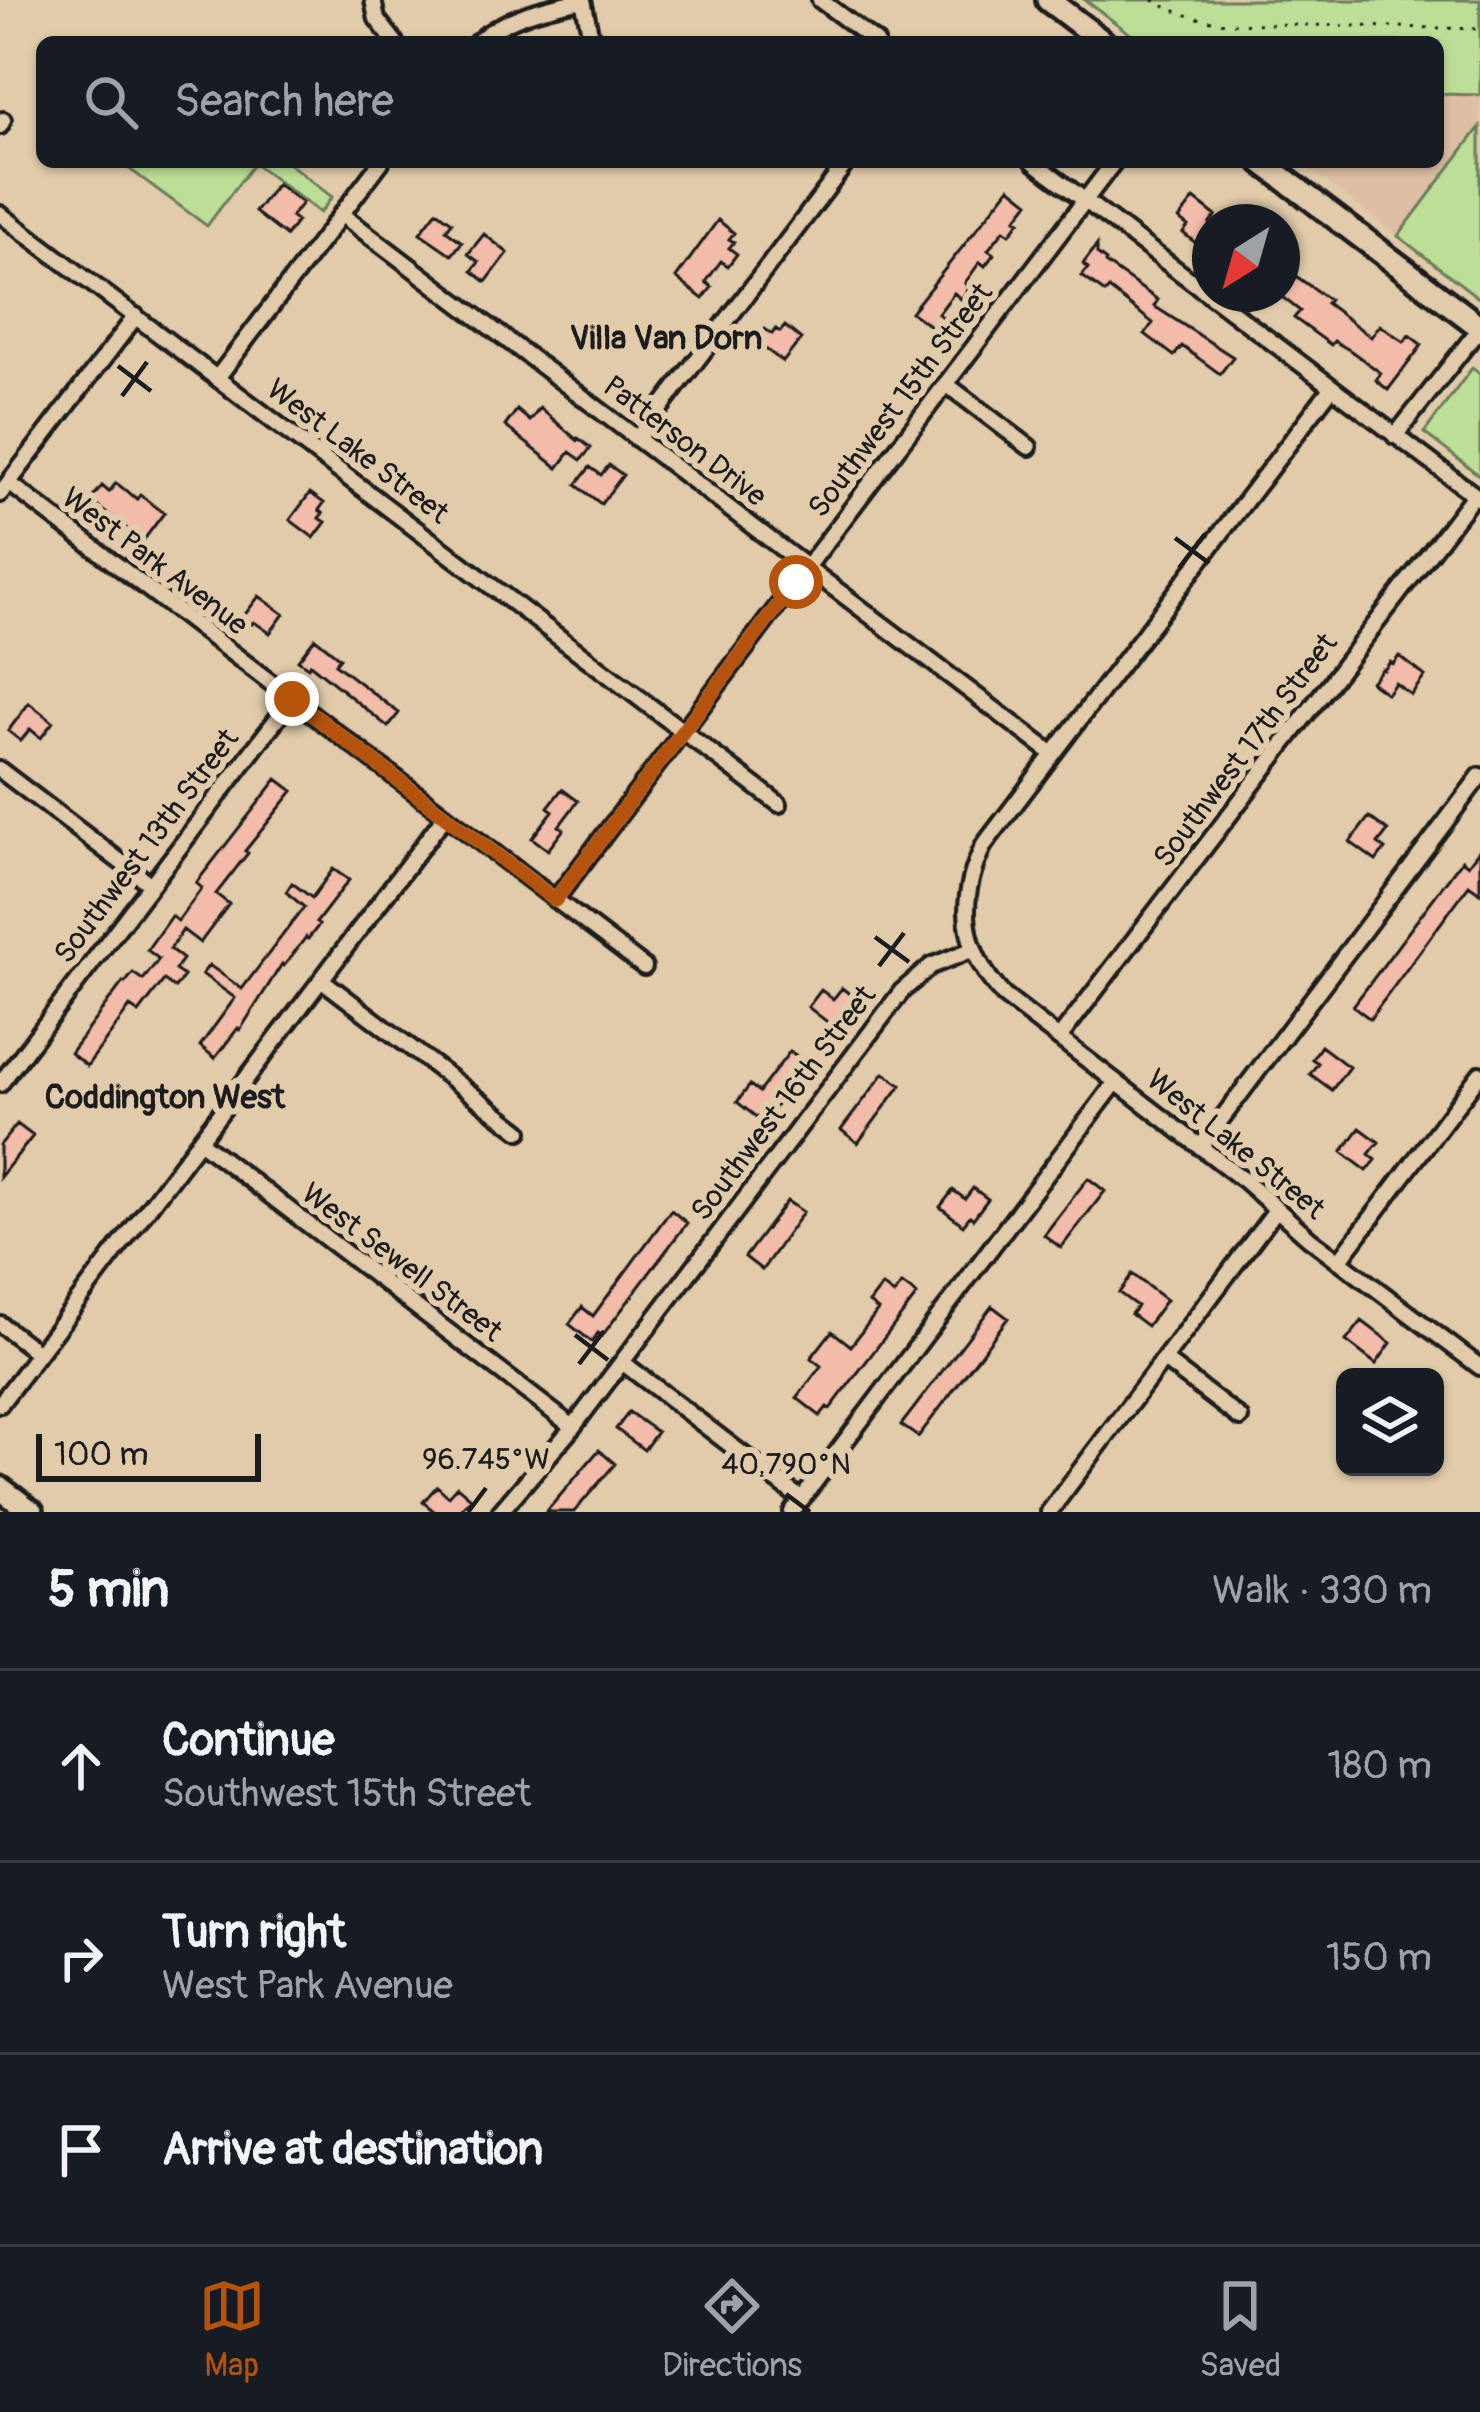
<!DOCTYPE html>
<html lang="en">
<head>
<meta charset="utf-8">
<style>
  :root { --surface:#171b24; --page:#242831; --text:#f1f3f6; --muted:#9ea1a6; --line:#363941; --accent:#b45309 }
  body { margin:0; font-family:Pangolin,sans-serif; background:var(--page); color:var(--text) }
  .controls { position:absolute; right:36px; bottom:36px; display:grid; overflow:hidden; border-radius:18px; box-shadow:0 3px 9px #0004 }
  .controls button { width:108px; height:108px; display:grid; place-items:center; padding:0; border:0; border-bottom:3px solid var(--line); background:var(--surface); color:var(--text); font:60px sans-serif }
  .compass { position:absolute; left:1192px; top:204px; width:108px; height:108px; border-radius:50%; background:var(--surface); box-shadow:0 3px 9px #0004; rotate:217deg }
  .scale { position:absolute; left:36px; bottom:30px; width:225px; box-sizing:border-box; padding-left:12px; border:6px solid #1c1c1c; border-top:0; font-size:33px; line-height:42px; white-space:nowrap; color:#1c1c1c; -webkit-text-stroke:9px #e1cbaa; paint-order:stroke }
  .stop { position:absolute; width:36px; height:36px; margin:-27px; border:9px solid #b45309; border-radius:50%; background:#fff }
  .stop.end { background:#b45309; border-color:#fff; box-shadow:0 3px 12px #0008 }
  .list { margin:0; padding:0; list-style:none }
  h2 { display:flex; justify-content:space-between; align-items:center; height:156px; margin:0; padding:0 48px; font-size:51px }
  h2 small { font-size:39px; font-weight:400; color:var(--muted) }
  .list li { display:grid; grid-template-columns:78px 1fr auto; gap:36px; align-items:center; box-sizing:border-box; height:192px; padding:0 48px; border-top:3px solid var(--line) }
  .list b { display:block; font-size:45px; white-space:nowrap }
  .list p { margin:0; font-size:39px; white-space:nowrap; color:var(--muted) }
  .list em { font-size:39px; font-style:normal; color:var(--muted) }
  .icon { flex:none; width:66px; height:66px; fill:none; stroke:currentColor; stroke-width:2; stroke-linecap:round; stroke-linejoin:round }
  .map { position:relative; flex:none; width:1480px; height:1512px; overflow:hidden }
  .search { position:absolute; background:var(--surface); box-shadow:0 3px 9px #0004; left:36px; right:36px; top:36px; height:132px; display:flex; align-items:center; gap:30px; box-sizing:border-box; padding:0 42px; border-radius:18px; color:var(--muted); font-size:45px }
  .sheet { height:732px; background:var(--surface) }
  nav { display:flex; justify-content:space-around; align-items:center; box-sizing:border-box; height:168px; border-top:3px solid var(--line); background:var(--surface); font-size:33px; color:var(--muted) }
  nav a { display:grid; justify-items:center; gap:6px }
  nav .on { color:var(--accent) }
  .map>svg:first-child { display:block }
</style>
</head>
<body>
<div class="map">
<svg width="1480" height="1512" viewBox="0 0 1480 1512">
  <rect width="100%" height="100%" fill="#e1cbaa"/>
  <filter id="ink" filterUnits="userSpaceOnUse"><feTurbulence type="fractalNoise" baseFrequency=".00833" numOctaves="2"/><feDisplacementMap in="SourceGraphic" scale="24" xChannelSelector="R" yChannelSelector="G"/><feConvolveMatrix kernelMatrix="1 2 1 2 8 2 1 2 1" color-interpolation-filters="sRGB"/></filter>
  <g filter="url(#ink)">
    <!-- built -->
    <path fill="#debfa4" d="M1438,94L1480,95V127L1398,236L1300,162H1438Z"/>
    <!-- green -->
    <path fill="#bdde97" stroke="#6c7d5a" stroke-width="3" d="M1085,0H1480V95L1438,94V42H1141Z
      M1480,127V299L1398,236Z
      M120,162H287L332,197L320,213L254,163L207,226Z
      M1472,368L1480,374V476L1424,433Z"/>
    <!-- building -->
    <path fill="#f3bba9" stroke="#1c1c1c" stroke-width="3" d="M277,184L302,203L291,217L297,221L286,236L255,212Z
      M1010,187L1029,202L1016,219L1020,221L1010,234L1004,230L988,250L994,254L985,266L980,262L965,283L970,287L961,299L954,293L938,314L945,319L937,331L911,312Z
      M1194,199L1216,216L1210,222V234L1201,247L1183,233L1188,226L1179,219Z
      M437,211L452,222L446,230L462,242L452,255L420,233Z
      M718,220L734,233L729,239L734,242L729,248L737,254L728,266L721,261L706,282L712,287L703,299L676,278Z
      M484,234L508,253L486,282L472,271L479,262L468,254Z
      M1097,245V254L1106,261L1105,263L1158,300L1154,306L1233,357L1220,374L1182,346L1174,356L1145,334L1153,323L1109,289L1105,293L1082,276L1088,268L1083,264Z
      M1282,266L1329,300L1326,303L1371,337L1380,325L1404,342L1409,335L1422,345L1388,390L1376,380L1381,373L1351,351L1334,341L1331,345L1294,318L1300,311L1282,297Z
      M785,326L801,339L783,362L756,342L765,329L772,334L776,329L780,332Z
      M540,408L577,440L578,438L591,448L581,460L570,452L558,468L505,426L517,410L530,421Z
      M609,465L623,475L601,504L576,485L590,467L601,475Z
      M116,483L137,499L140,495L164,513L143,541L90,501L102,486L109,492Z
      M310,493L324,503L319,510L323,513L319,518L326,522L314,538L290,520Z
      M259,596L284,614L270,633L254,622L252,624L243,617Z
      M315,638L340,658L335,664L399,713L388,727L310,664L308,667L298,660Z
      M1399,656L1425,676L1411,695L1395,683L1387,694L1371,682L1382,669L1384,670L1390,662L1393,664Z
      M29,703L53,722L41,738L30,729L21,741L8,731Z
      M277,779L293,791L245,851L248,853L216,894L229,904L200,943L183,930L170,949L183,959L175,970L184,976L175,988L164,980L139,1013L130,1007L87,1066L70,1053L123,982L125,983L133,973L143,980L159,959L147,950L171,916L178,921L202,888L196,883Z
      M562,789L578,801L559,826L564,829L548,850L532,838L553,811L548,807Z
      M1369,817L1388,831L1378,844L1385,849L1376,861L1350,842Z
      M1480,849V893L1469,885L1370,1019L1353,1006L1462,860L1468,865Z
      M333,869L349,880L316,923L319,925L308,939L306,937L284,966L282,964L240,1030L238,1028L215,1058L200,1046L235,998L202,974L209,965L242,989L304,907L286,892L292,883L312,898Z
      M842,988L856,999L841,1019L838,1016L831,1025L808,1007L821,990L833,999Z
      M1321,1046L1349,1067L1332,1090L1310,1074L1318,1063L1312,1059Z
      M790,1051L806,1063L770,1114L767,1111L760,1120L737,1102L750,1085L759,1092Z
      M884,1073L901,1085L858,1143L841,1130Z
      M17,1124L33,1136L0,1177V1145Z
      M1360,1128L1379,1142L1369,1154L1376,1160L1367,1171L1342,1152Z
      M1088,1178L1105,1191L1061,1248L1044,1235Z
      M973,1188L988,1199L973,1219L970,1216L963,1225L940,1207L953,1190L965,1199Z
      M787,1201L803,1212L762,1270L745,1257Z
      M671,1210L687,1223L602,1336L598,1333L592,1342L569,1324L582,1307L593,1316Z
      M1132,1274L1166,1300L1147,1326L1131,1314L1137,1306L1119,1293Z
      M902,1284L917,1295L830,1409L827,1407L820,1416L797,1398L821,1366L811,1358L832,1331L851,1346L878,1310L869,1303L882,1286L894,1295Z
      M992,1306L1008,1318L918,1437L901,1425Z
      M1362,1321L1391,1343L1376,1364L1346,1341Z
      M629,1412L657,1432L644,1450L616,1429Z
      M599,1450L615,1464L574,1512H546Z
      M437,1486L448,1496L457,1486L471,1498L458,1512H435L423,1502Z"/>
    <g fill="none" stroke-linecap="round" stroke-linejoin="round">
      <!-- street casing -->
      <g stroke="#1c1c1c" stroke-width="22">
        <path id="street" d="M373,0L377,19L395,42
          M583,0L592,42
          M820,0L876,42
          M477,42C507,16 544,8 582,0
          M0,126L3,120
          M1034,162L1480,499
          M0,214L779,804
          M341,214L1053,754
          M217,378L381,162
          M946,384L1029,447
          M1332,387L984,845C957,900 961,950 1004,996L1245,1181L1309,1238L1480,1367
          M1395,436L1480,328
          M637,439L847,162
          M9,483L644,967
          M0,494L136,316
          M0,770L151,885
          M555,900L1114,162
          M322,980L520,1131
          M1059,1038L1474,495
          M0,1084L292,699
          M199,1141L573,1427
          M1201,1146L1480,776
          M1339,1261L1480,1074
          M0,1324L38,1353
          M1164,1360L1240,1418
          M622,1362L801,1499
          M0,1404L445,816
          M500,1512L573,1427L902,991L931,966L974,949
          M792,1512L1116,1082
          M1049,1512L1276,1210"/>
      </g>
      <!-- secondary casing -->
      <g stroke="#1c1c1c" stroke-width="30">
        <path id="secondary" d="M1048,0L1103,42
          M1262,162L1480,327
          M0,1488L32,1512"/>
      </g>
      <!-- path -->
      <path stroke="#1c1c1c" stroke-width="3" stroke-dasharray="3 9" stroke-linecap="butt" d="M1153,0C1177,14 1200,20 1227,23L1480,29"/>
      <!-- street -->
      <use href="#street" stroke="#e1cbaa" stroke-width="14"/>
      <!-- secondary -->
      <use href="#secondary" stroke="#e1cbaa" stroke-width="21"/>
    </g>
  </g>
  <g fill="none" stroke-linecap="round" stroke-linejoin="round" filter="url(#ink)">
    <!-- route -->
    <path stroke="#b45309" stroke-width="15" d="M292,699L555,900L796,582"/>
  </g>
  <!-- ticks -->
  <path fill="none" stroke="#1c1c1c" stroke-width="4.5" d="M118,366L151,391M122,396L147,362M1175,538L1209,563M1179,568L1205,534M875,937L909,962M879,966L904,933M575,1335L608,1360M579,1364L604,1331M786,1494L810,1512M468,1512L486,1488"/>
  <g text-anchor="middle" stroke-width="12" stroke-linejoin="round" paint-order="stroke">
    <!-- street labels -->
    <g font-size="30" fill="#1c1c1c" stroke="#e1cbaa">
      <text transform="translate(900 400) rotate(-53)" y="10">Southwest 15th Street</text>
      <text transform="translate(685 441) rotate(37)" y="10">Patterson Drive</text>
      <text transform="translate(358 451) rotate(37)" y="10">West Lake Street</text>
      <text transform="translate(155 561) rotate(37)" y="10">West Park Avenue</text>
      <text transform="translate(1245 750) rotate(-53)" y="10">Southwest 17th Street</text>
      <text transform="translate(146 846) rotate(-53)" y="10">Southwest 13th Street</text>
      <text transform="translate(783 1103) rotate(-53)" y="10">Southwest 16th Street</text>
      <text transform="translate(1236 1144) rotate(39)" y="10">West Lake Street</text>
      <text transform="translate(402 1262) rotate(37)" y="10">West Sewell Street</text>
    </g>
    <!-- neighbourhood labels -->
    <g font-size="33" font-weight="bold" fill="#1c1c1c" stroke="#e1cbaa">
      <text x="666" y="349">Villa Van Dorn</text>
      <text x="165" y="1108">Coddington West</text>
    </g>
  </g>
  <g font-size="30" text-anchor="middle" fill="#1c1c1c" stroke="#e1cbaa" stroke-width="12" stroke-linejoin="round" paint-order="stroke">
    <text x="486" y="1469">96.745°W</text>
    <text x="786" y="1474">40.790°N</text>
  </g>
</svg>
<div class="controls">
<button><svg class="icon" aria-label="layers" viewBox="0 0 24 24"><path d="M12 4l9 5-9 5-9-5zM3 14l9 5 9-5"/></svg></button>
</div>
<svg class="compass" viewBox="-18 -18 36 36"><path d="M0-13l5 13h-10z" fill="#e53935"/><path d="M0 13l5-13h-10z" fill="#9ea1a6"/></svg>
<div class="scale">100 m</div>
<div class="stop" style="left:796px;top:582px"></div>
<div class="stop end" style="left:292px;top:699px"></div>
<div class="search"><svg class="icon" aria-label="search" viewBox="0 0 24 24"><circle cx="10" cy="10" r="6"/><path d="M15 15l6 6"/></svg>Search here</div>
</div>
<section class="sheet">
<h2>5 min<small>Walk · 330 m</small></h2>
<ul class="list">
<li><svg class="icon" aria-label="ahead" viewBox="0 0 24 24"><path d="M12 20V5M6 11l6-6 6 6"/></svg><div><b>Continue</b><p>Southwest 15th Street</p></div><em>180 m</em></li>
<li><svg class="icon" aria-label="right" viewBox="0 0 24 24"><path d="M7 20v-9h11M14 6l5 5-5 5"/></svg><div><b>Turn right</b><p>West Park Avenue</p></div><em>150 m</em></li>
<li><svg class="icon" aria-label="arrive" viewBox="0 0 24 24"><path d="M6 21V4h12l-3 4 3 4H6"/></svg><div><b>Arrive at destination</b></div></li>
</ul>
</section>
<nav>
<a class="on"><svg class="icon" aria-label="map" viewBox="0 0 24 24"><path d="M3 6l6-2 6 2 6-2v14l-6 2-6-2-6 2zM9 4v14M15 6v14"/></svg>Map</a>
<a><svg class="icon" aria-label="directions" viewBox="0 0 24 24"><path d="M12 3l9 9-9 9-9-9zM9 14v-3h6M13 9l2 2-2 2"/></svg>Directions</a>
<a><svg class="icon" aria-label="saved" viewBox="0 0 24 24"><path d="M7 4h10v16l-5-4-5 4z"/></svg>Saved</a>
</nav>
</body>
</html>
